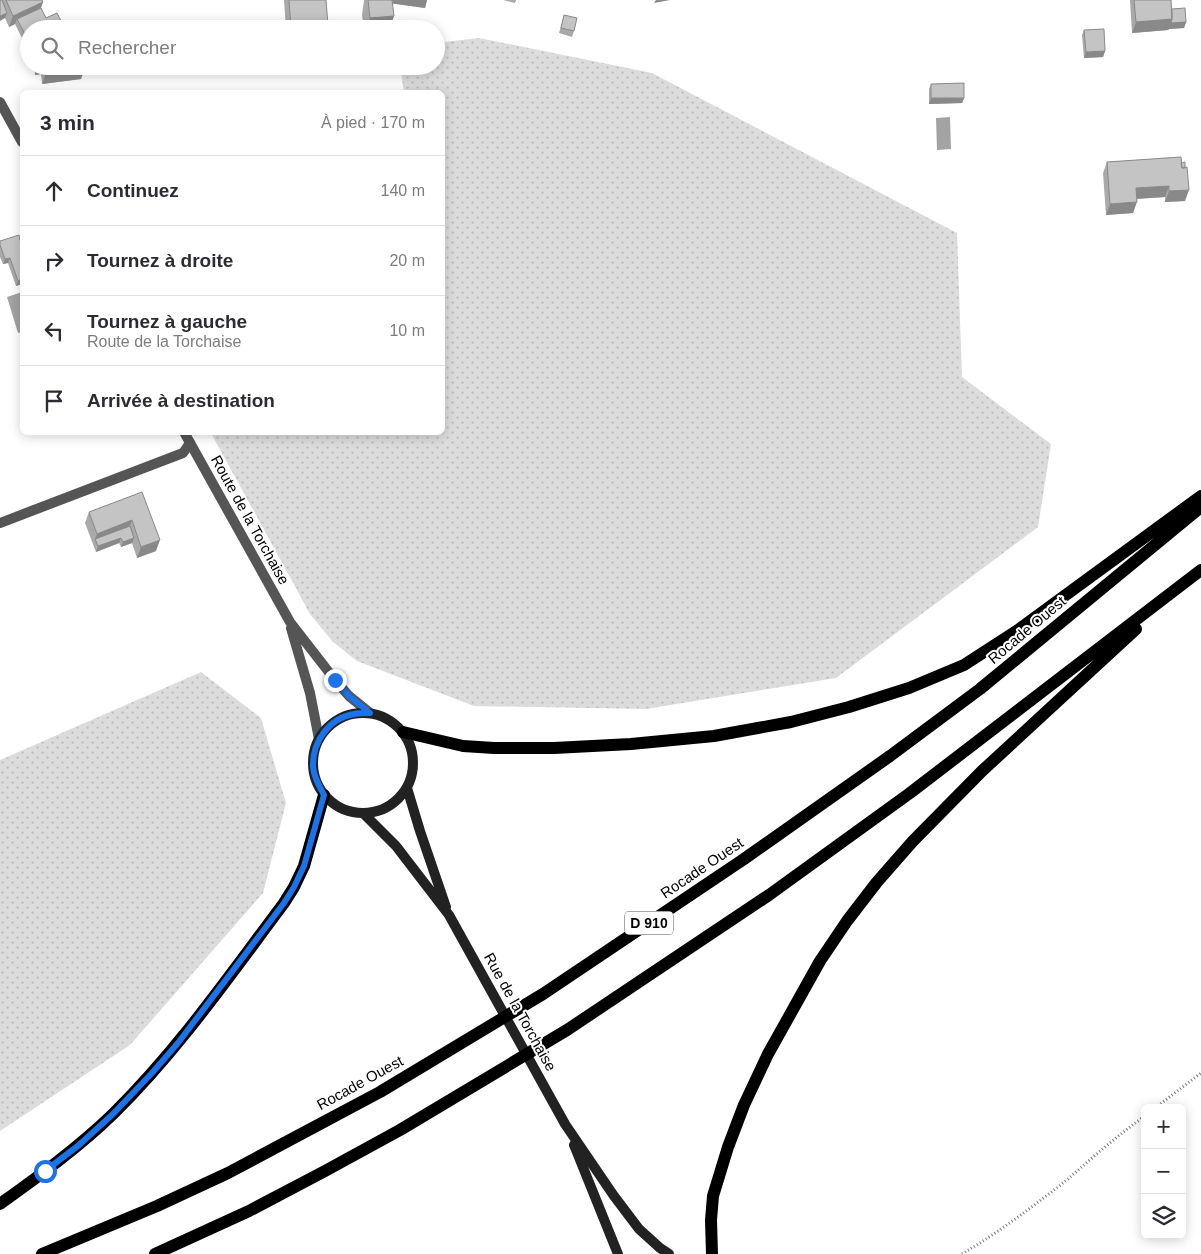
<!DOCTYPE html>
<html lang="fr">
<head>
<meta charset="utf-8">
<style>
  :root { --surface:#fff; --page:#f7f7f7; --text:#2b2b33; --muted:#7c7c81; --line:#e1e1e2 }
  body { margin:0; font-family:Helvetica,sans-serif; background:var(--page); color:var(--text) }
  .controls { position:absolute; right:15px; bottom:15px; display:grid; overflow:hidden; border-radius:8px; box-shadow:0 2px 12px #0003 }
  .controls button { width:45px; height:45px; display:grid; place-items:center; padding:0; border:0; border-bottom:1px solid var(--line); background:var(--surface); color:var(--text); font:25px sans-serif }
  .stop { position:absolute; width:15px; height:15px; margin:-11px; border:4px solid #1a73e8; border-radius:50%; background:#fff }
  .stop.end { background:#1a73e8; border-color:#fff; box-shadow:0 1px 5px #0008 }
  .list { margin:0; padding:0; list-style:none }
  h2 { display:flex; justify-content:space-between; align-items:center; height:65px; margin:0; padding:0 20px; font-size:21px }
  h2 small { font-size:16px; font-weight:400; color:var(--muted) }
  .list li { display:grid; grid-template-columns:32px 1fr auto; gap:15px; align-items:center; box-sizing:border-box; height:70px; padding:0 20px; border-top:1px solid var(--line) }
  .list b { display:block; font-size:19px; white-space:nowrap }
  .list p { margin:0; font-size:16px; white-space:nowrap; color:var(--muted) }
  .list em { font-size:16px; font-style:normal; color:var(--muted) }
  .icon { flex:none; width:28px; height:28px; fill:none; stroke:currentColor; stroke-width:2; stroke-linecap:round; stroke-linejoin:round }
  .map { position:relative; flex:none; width:1201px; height:1254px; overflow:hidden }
  .search { position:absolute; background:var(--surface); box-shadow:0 2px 12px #0003; left:20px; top:20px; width:425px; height:55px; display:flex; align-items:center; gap:12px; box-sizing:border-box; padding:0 18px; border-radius:28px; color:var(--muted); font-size:19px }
  .panel { position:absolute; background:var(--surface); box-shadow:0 2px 12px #0003; left:20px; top:90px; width:425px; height:345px; border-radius:8px }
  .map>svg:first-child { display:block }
</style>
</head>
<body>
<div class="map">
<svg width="1201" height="1254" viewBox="0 0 1201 1254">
  <defs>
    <pattern id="green-dots" width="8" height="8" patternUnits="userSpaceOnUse" patternTransform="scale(1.25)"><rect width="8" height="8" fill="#dcdcdc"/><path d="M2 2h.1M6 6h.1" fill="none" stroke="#bbb" stroke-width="1.8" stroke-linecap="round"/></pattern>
  </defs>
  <rect width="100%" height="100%" fill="#fff"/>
  <!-- green -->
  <path fill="url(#green-dots)" d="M479,38L652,73L957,233L962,377L1051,444L1038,527L836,678L646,709L474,706L357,661L333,642L310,614L211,433L442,432V92H404L400,66H436V43Z
    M201,672L261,718L286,803L263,893L130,1045L0,1131V760Z"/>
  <!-- water -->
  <path fill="#a3a3a3" d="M950,117L951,149L937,150L936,118Z
    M22,292V332L18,333L7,297Z"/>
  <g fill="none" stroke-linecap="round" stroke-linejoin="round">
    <!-- path -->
    <path stroke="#777" stroke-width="3" stroke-dasharray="1 2.5" stroke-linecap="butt" d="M1155,1108L1201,1073
      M962,1254C999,1232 1034,1206 1068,1179C1093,1157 1118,1135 1145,1116"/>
    <!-- minor -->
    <path stroke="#555" stroke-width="10" d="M0,523L183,453L190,443"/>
    <!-- tertiary -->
    <path stroke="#555" stroke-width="10" d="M0,102L22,142
      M184,432L290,622L335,680L349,696L370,713
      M291,628L310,693L319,739"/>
    <!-- secondary -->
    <path stroke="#222" stroke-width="10" d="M313 763a50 50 0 1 1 100 0a50 50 0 1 1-100 0Z
      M407,788L420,831L446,907
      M364,814L396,846L449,915L565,1124L614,1196L639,1229L660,1248L669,1254
      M574,1145L618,1254"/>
    <!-- primary -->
    <path stroke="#000" stroke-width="12" d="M403,732L463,746L494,748H554L631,744L714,736L791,722L849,707L909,688L964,665L1018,630L1201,496
      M0,1204C39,1176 79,1147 113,1114C178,1050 230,975 284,903L294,887L304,866L324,795
      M42,1254L157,1206L228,1173L380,1092L543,994L744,859L890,756L980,689L1201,507
      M155,1254L249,1211L325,1171L400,1130L567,1030L769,895L910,793L1201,570
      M712,1254L711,1220L713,1196L728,1147L744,1105L768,1054L820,961L847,921L877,882L913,841L982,771L1136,629"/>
  </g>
  <!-- wall -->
  <path fill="#a9a9a9" d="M0,0H42L43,2L41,8L29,29V50H28L15,24L9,27L5,18Z
    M284,0H326V29H286Z
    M364,0H427L425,8L392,3L394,16L389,29H364L362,15Z
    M503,0H516L515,3Z
    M1130,0H1171L1172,9L1186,22L1184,28L1169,29L1168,30L1132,33Z
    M564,15L574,31L572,37L559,33Z
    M1084,30L1105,51L1103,57L1084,58L1082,35Z
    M34,66H83V73L81,79L42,84L41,74L35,75Z
    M931,84L964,98L962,103L929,104V89Z
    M1181,157L1185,201L1165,202V197L1137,199L1133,213L1106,215L1103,173L1107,162Z
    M0,241L22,248V284L16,286L8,263L3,264L0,257Z
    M142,492L156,551L137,558L132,543L121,547L119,543L96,552L85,523L89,512Z"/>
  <!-- shaded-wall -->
  <path fill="#898989" d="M389,0H427L425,8L388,3Z
    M656,0H670L654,3Z
    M43,2L39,13L17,19L15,24L9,27L13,16Z
    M7,13L5,18L0,21V16Z
    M394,16L389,29H366L370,18Z
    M1172,19L1186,22L1184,28L1169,29L1168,30L1132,33L1136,22Z
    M328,25L326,29H291Z
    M1105,51L1103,57L1084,58L1086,52Z
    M43,68L41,74L35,75L37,69Z
    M81,68L83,73L81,79L42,84L46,73Z
    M931,98H964L962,103L929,104Z
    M1169,186L1165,197L1132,199L1136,188Z
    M1189,190L1185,201L1165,202L1169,191Z
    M1137,202L1133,213L1106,215L1110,204Z
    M10,258L8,263L3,264L5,259Z
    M22,279V284L16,286L18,281Z
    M132,520L128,531L95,539L97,534Z
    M121,538L119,543L96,552L98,546Z
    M134,538L132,543L121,547L123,542Z
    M160,540L156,551L137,558L141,547Z"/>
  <!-- building -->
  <path fill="#c4c4c4" stroke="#898989" d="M0,0H2L7,13L0,16Z
    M6,0H42L43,2L13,16Z
    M289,0H326L328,25L291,29Z
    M368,0H392L394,16L370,18Z
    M1134,0H1171L1172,19L1136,22Z
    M41,8L46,18L57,13L65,29H29V42L17,19Z
    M1185,8L1186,22L1171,23L1172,19V9Z
    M564,15L577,18L574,31L561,28Z
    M1104,29L1105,51L1086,52L1084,30Z
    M36,66H43V68L37,69Z
    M45,66H80L81,68L46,73Z
    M80,66H83V73L79,74L81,68Z
    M964,83V98H931V84Z
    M1181,157L1182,168L1187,167L1189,190L1169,191V186L1136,188L1137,202L1110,204L1107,162Z
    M1185,162V168H1182L1181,163Z
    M19,235L22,248V279L18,281L10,258L5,259L0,245V241Z
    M142,492L160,540L141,547L132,520L97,534L89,512Z
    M130,526L134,538L123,542L121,538L98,546L95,539Z"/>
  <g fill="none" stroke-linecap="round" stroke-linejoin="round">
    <!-- route -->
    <path stroke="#1a73e8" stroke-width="6" d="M45,1171L79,1145L113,1114L152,1073L178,1043L284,903L294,887L304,866L324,795C319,786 314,777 313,767C312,742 329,718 354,714C359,713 365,713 370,713L349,696L335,680"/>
  </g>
  <g text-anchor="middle" stroke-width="4" stroke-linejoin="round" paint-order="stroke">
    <!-- shield labels -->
    <rect fill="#fff" stroke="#4c4c4c" stroke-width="1" x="625" y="911.5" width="48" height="23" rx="4"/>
    <g font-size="14" font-weight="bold" fill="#000">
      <text x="649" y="928">D 910</text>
    </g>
    <!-- street labels -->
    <g font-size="15" fill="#000" stroke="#fff">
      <text transform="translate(250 520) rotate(61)" y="5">Route de la Torchaise</text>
      <text transform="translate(1027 630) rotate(-40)" y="5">Rocade Ouest</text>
      <text transform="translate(702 868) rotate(-34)" y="5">Rocade Ouest</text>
      <text transform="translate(520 1012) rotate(61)" y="5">Rue de la Torchaise</text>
      <text transform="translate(360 1083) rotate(-29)" y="5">Rocade Ouest</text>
    </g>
  </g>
</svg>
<div class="controls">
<button>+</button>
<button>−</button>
<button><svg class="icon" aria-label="layers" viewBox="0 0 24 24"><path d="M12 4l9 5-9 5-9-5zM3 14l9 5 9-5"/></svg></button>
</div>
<div class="stop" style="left:45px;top:1171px"></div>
<div class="stop end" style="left:335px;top:680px"></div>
<div class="search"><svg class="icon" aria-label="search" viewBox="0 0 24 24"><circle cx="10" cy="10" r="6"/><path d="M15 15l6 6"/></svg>Rechercher</div>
<section class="panel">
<h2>3 min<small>À pied · 170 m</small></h2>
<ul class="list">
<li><svg class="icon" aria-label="ahead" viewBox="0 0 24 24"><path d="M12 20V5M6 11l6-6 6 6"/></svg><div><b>Continuez</b></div><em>140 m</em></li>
<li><svg class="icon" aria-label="right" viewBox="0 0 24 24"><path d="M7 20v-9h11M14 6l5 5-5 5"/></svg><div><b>Tournez à droite</b></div><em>20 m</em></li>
<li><svg class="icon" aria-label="left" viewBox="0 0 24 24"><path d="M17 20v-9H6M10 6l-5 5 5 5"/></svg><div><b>Tournez à gauche</b><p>Route de la Torchaise</p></div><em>10 m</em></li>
<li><svg class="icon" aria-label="arrive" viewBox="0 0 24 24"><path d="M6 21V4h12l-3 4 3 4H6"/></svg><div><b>Arrivée à destination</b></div></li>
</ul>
</section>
</div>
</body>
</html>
